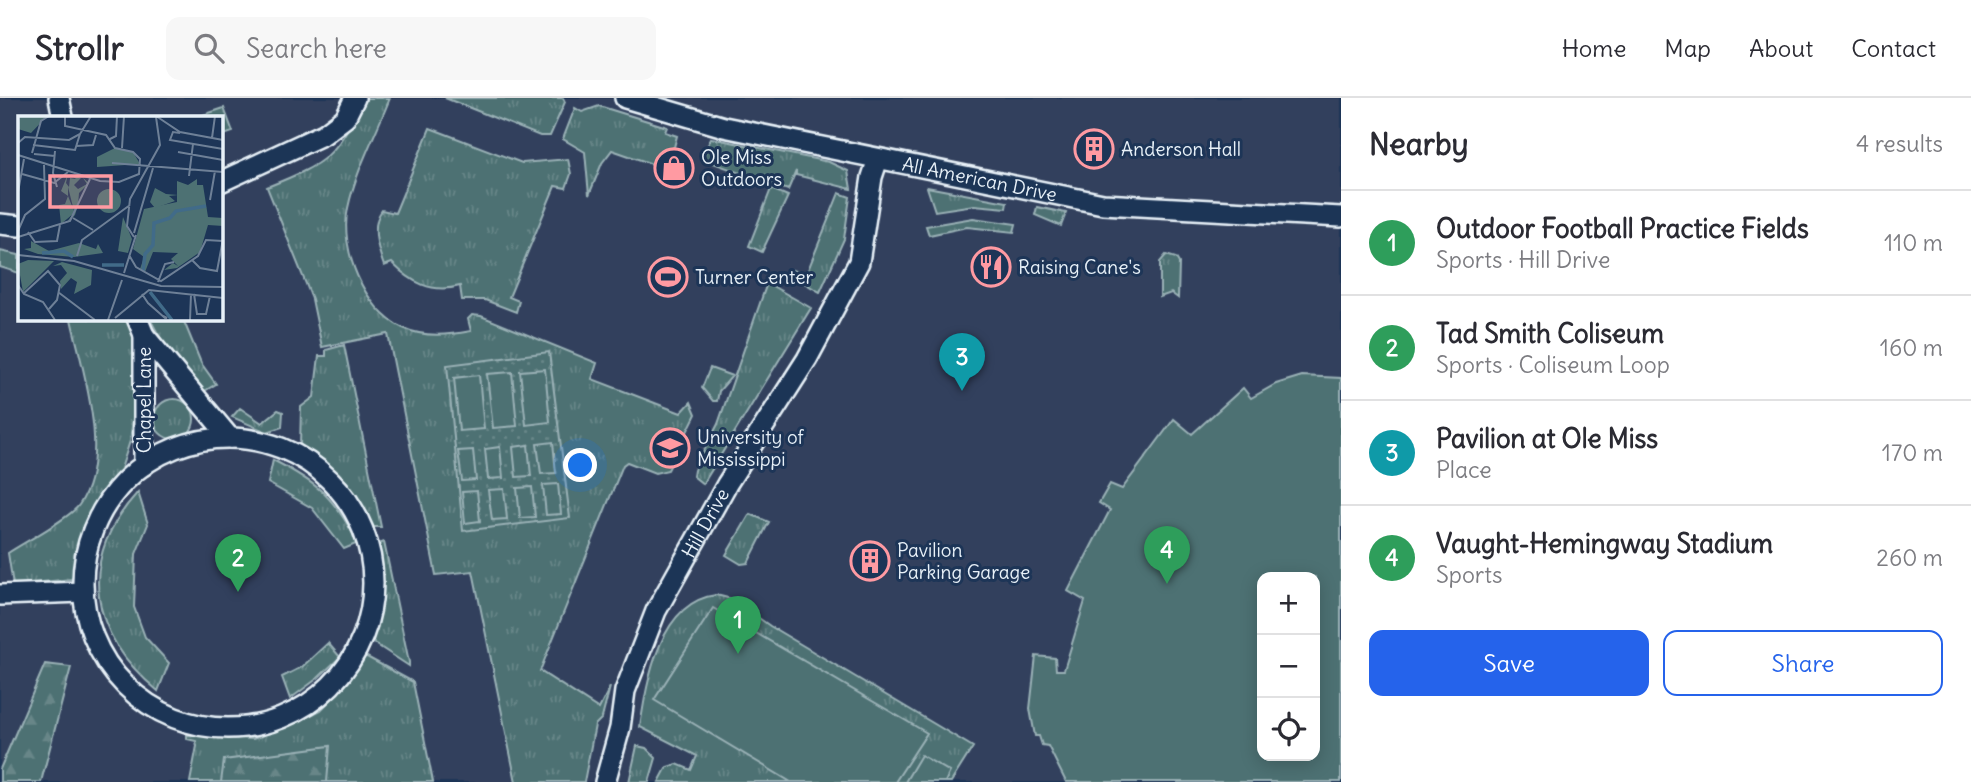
<!DOCTYPE html>
<html lang="en">
<head>
<meta charset="utf-8">
<style>
  :root { --surface:#fff; --page:#f7f7f7; --text:#2b2b33; --muted:#7c7c81; --line:#e1e1e2; --accent:#2563eb }
  body { margin:0; font-family:Delius,sans-serif; background:var(--page); color:var(--text) }
  .controls { position:absolute; right:21px; bottom:21px; display:grid; overflow:hidden; border-radius:14px; box-shadow:0 4px 18px #0003 }
  .controls button { width:63px; height:63px; display:grid; place-items:center; padding:0; border:0; border-bottom:2px solid var(--line); background:var(--surface); color:var(--text); font:35px sans-serif }
  .you { position:absolute; left:581px; top:368px; width:24px; height:24px; margin:-18px; border:5px solid #fff; border-radius:50%; background:#1a73e8; box-shadow:0 0 0 10px #1a73e833 }
  .badge { display:grid; place-items:center; width:46px; height:46px; border-radius:50%; background:var(--accent); color:#fff; font-size:23px; font-weight:700 }
  .pin { position:absolute; translate:-50% -58px; filter:drop-shadow(0 2px 4px #0008) }
  .pin::after { content:''; position:absolute; top:37px; width:24px; height:21px; background:inherit; clip-path:polygon(0 0,100% 0,50% 100%) }
  .list { margin:0; padding:0; list-style:none }
  h2 { display:flex; justify-content:space-between; align-items:center; height:91px; margin:0; padding:0 28px; font-size:30px }
  h2 small { font-size:23px; font-weight:400; color:var(--muted) }
  .list li { display:grid; grid-template-columns:46px 1fr auto; gap:21px; align-items:center; box-sizing:border-box; height:105px; padding:0 28px; border-top:2px solid var(--line) }
  .list b { display:block; font-size:26px; white-space:nowrap }
  .list p { margin:0; font-size:23px; white-space:nowrap; color:var(--muted) }
  .list em { font-size:23px; font-style:normal; color:var(--muted) }
  .actions { display:flex; gap:14px; padding:21px 28px }
  .actions a { flex:1; padding:16px 0; border:2px solid var(--accent); border-radius:14px; text-align:center; font-size:24px; color:var(--accent) }
  .actions .main { background:var(--accent); color:#fff }
  .icon { flex:none; width:38px; height:38px; fill:none; stroke:currentColor; stroke-width:2; stroke-linecap:round; stroke-linejoin:round }
  .map { position:relative; flex:none; width:1341px; height:684px; overflow:hidden }
  header { display:flex; align-items:center; gap:42px; box-sizing:border-box; height:98px; padding:0 35px; background:var(--surface); border-bottom:2px solid var(--line) }
  header strong { font-size:33px }
  nav { display:flex; gap:38px; margin-inline-start:auto; font-size:24px }
  .search { width:490px; height:63px; background:var(--page); display:flex; align-items:center; gap:18px; box-sizing:border-box; padding:0 24px; border-radius:14px; color:var(--muted); font-size:26px }
  main { display:flex }
  aside { flex:1; background:var(--surface) }
  .map>svg:first-child { display:block }
</style>
</head>
<body>
<header>
<strong>Strollr</strong>
<div class="search"><svg class="icon" aria-label="search" viewBox="0 0 24 24"><circle cx="10" cy="10" r="6"/><path d="M15 15l6 6"/></svg>Search here</div>
<nav><a>Home</a><a>Map</a><a>About</a><a>Contact</a></nav>
</header>
<main>
<div class="map">
<svg width="1341" height="684" viewBox="0 0 1341 684">
  <defs>
    <pattern id="grass-tufts" width="24" height="20" patternUnits="userSpaceOnUse" patternTransform="scale(1.75)"><rect width="24" height="20" fill="#4d7173"/><path d="M3 7l-1-3M5 7V3M7 7l1-3M15 17l-1-3M17 17v-4M19 17l1-3" fill="none" stroke="#678688"/></pattern>
    <pattern id="forest-firs" width="22" height="20" patternUnits="userSpaceOnUse" patternTransform="scale(1.75)"><rect width="22" height="20" fill="#4d7173"/><path d="M5 1l3.5 6h-7zM16 11l3.5 6h-7z" fill="#678688"/></pattern>
    <pattern id="park-dots" width="8" height="8" patternUnits="userSpaceOnUse" patternTransform="scale(1.75)"><rect width="8" height="8" fill="#4d7173"/><path d="M2 2h.1M6 6h.1" fill="none" stroke="#678688" stroke-width="1.8" stroke-linecap="round"/></pattern>
  </defs>
  <rect width="100%" height="100%" fill="#1d3557"/>
  <filter id="ink" filterUnits="userSpaceOnUse"><feTurbulence type="fractalNoise" baseFrequency=".0143" numOctaves="2"/><feDisplacementMap in="SourceGraphic" scale="14" xChannelSelector="R" yChannelSelector="G"/><feConvolveMatrix kernelMatrix="1 2 1 2 8 2 1 2 1" color-interpolation-filters="sRGB"/></filter>
  <g filter="url(#ink)">
    <!-- built -->
    <path fill="#31415d" fill-rule="evenodd" d="M0,0H1341V684H0ZM19,19H220V220H19ZM1262,479H1315V658H1262Z"/>
    <!-- grass -->
    <path fill="url(#grass-tufts)" stroke="#9ab1b6" stroke-width="2" d="M364,0H390C376,36 356,72 348,110C339,150 364,212 403,230C425,240 449,237 471,233L468,221L472,217L481,218L597,265L592,281L681,315L691,304L696,316L668,372L655,375L627,364L623,367L540,573L599,611L610,589L602,620L595,627L584,684H516L473,473L436,477L388,236L322,249L312,201L267,89C329,64 334,60 364,0Z
      M445,0H563L565,4L550,38H540Z
      M599,8L667,29L665,34L677,38L673,53L680,56L675,74L612,52L602,65L589,97L585,54L563,41L575,10L582,14Z
      M430,30L522,65L568,61L571,76L566,90L555,88L509,199L519,203L516,214L485,202H462L460,188C431,196 411,184 392,165L384,168C378,151 370,128 382,112L395,115Z
      M711,40L829,64L848,73L851,91L796,77V73L788,92L702,61Z
      M927,89L1007,104L1006,110L974,107L935,113Z
      M771,91L788,98L762,154L749,148Z
      M839,95L850,99L844,141L820,194L792,178V172L806,177Z
      M1037,109L1066,115L1061,128L1035,117Z
      M973,120L1016,126L1014,134L967,129L929,137L926,128Z
      M0,153L19,157V175L0,169Z
      M1166,157L1176,160L1179,165L1178,200L1171,195L1160,199V164Z
      M767,185L811,210L703,386L693,378L694,372L718,326Z
      M71,221H137L144,237L130,343L120,374L90,417L72,481L13,487L8,455C23,445 70,420 79,407C112,359 83,274 71,221Z
      M150,221H183L201,265L216,286L203,294L166,250Z
      M344,247L381,429H374L370,424L347,384L300,348L301,309L314,299L319,258H326V252Z
      M710,270L732,278L719,293L717,303H713L702,290Z
      M154 321a20 20 0 1 1 40 0a20 20 0 1 1-40 0Z
      M240,310L262,325L278,312L283,314L282,329L267,334L232,319Z
      M273,362C319,386 334,399 358,445L344,451L312,410L268,385Z
      M138,394L148,426L136,456L134,509L145,539L169,565L158,593C89,536 76,462 138,394Z
      M750,416L769,424L748,465L741,466L726,457Z
      M384,444L409,564V568L371,543C385,510 384,481 379,446Z
      M716,497L732,501L770,528L973,649L951,684H659L667,669L677,666L691,672L697,658L640,629C647,584 659,504 716,497Z
      M328,545L340,559L318,580L290,601L282,579L302,569Z
      M365,558L413,584L433,684H190L197,648L196,643L187,641V637L253,641L291,627L321,612L349,583Z
      M637,648L646,650L656,660L649,684H629Z"/>
    <!-- forest -->
    <path fill="url(#forest-firs)" stroke="#9ab1b6" stroke-width="2" d="M45,566L71,569L41,684H0V671Z
      M330,648L327,684H221L224,662Z"/>
    <!-- park -->
    <path fill="url(#park-dots)" stroke="#9ab1b6" stroke-width="2" d="M549,254L570,420L463,433L447,267Z"/>
    <!-- garden -->
    <path fill="#4d7173" stroke="#9ab1b6" stroke-width="2" fill-rule="evenodd" d="M224,10L233,34L221,38L220,19H197Z
      M545,271L550,324L526,327L520,273Z
      M512,274L517,328L493,330L487,276Z
      M479,277L484,331L459,333L454,280Z
      M1302,278L1341,280V684H1066L1048,648L1042,647L1039,638H1035L1030,611L1036,558L1055,560L1056,572H1064L1085,503L1068,493L1110,412L1099,405L1110,386L1122,391L1174,321L1192,336L1243,290L1251,300L1276,286ZM1262,479H1315V658H1262Z
      M553,344L556,375L541,376L537,346Z
      M528,347L531,378L516,379L513,349Z
      M500,349L503,380L488,381L485,351Z
      M473,352L476,382L462,383L458,353Z
      M558,386L561,416L546,417L543,387Z
      M532,389L535,419L520,420L517,390Z
      M504,391L507,421L492,422L488,392Z
      M477,393L480,423L465,425L462,394Z
      M713,510L927,635L895,684H791L654,602Z
      M921,657L950,674L945,684H905Z"/>
    <g fill="none" stroke-linecap="round" stroke-linejoin="round">
      <!-- minor casing -->
      <g stroke="#e8f1f8" stroke-width="24">
        <g id="minor">
          <path d="M59,0L63,19"/>
          <path id="s1" d="M625,0L724,29L1103,106L1341,119"/>
          <path d="M220,84L324,36L345,20L355,0"/>
          <path d="M0,126L19,128"/>
          <path d="M137,220L144,237"/>
          <circle cx="228" cy="485" r="145"/>
          <path d="M144,367V237L230,340"/>
          <path d="M0,497L83,494"/>
          <path id="s2" d="M605,684L620,630L625,593L656,513L727,386L807,261L859,164L872,79L878,61"/>
        </g>
      </g>
      <!-- minor -->
      <use href="#minor" stroke="#1d3557" stroke-width="19"/>
    </g>
  </g>
  <!-- icons -->
  <defs>
    <g id="building-ring" transform="scale(2.0125)"><circle r="9.5" fill="#1d3557" stroke="#ff9aa2" stroke-width="1.5"/><path d="M-4-6H4V6H1V3H-1V6H-4ZM-2.5-4.3h1.7v1.8h-1.7ZM.8-4.3h1.7v1.8H.8ZM-2.5-1h1.7V.8h-1.7ZM.8-1h1.7V.8H.8Z" fill="#ff9aa2"/></g>
    <g id="shop-ring" transform="scale(2.0125)"><circle r="9.5" fill="#1d3557" stroke="#ff9aa2" stroke-width="1.5"/><path d="M-5-2.5h2.3a2.7 3.5 0 0 1 5.4 0H5L5.5 6h-11ZM-1.5-2.5h3a1.5 2.3 0 0 0-3 0Z" fill="#ff9aa2"/></g>
    <g id="restaurant-ring" transform="scale(2.0125)"><circle r="9.5" fill="#1d3557" stroke="#ff9aa2" stroke-width="1.5"/><path d="M-5-6h1v4h1v-4h1v4h1v-4h1v5L-1.5 .5V6h-2V.5L-5-1ZM5-6V6H3V1.5H1.5Q1.5-4 5-6Z" fill="#ff9aa2"/></g>
    <g id="stadium-ring" transform="scale(2.0125)"><circle r="9.5" fill="#1d3557" stroke="#ff9aa2" stroke-width="1.5"/><path d="M0-5a6.5 5 0 1 0 0 10a6.5 5 0 1 0 0-10ZM-3.5-1.8h7v3.6h-7Z" fill="#ff9aa2"/></g>
    <g id="university-ring" transform="scale(2.0125)"><circle r="9.5" fill="#1d3557" stroke="#ff9aa2" stroke-width="1.5"/><path d="M0-5L7-2L0 1L-7-2ZM-4 1L0 2.5L4 1V4Q0 6-4 4Z" fill="#ff9aa2"/></g>
  </defs>
  <g fill-rule="evenodd">
    <use href="#building-ring" x="1094" y="51"/>
    <use href="#shop-ring" x="674" y="70"/>
    <use href="#restaurant-ring" x="991" y="169"/>
    <use href="#stadium-ring" x="668" y="179"/>
    <use href="#university-ring" x="670" y="350"/>
    <use href="#building-ring" x="870" y="463"/>
  </g>
  <g text-anchor="middle" stroke-width="6" stroke-linejoin="round" paint-order="stroke">
    <!-- poi labels -->
    <g font-size="19" fill="#e8f1f8" stroke="#1d3557" text-anchor="start">
      <text x="1121" y="58">Anderson Hall</text>
      <text x="701" y="66">Ole Miss<tspan x="701" dy="22">Outdoors</tspan></text>
      <text x="1018" y="176">Raising Cane's</text>
      <text x="695" y="186">Turner Center</text>
      <text x="697" y="346">University of<tspan x="697" dy="22">Mississippi</tspan></text>
      <text x="897" y="459">Pavilion<tspan x="897" dy="22">Parking Garage</tspan></text>
    </g>
    <!-- street labels -->
    <g font-size="19" fill="#e8f1f8" stroke="#1d3557">
      <text dy="7" stroke="none"><textPath href="#s1" startOffset="364">All American Drive</textPath></text>
      <text transform="translate(144 302) rotate(-90)" y="7">Chapel Lane</text>
      <text dy="7" stroke="none"><textPath href="#s2" startOffset="280">Hill Drive</textPath></text>
    </g>
  </g>
  <!-- overview -->
  <g transform="translate(18 18)">
    <rect width="205" height="205" fill="#1d3557"/>
    <path d="M50,58L48,67L51,71L52,62L58,63L52,58L63,62L56,69L60,73L69,68L65,62L71,67L61,77L60,89L57,99L52,104L48,107L55,98L43,108L41,89L47,88L50,80L56,95L50,71V80L43,75Z" fill="#4d7173"/>
    <path d="M2,0H29L13,17L0,13ZM179,63V69H185L190,101L205,102V110L190,109L182,136L159,152L146,154L155,147L160,150L153,143L160,137L135,136L127,156L122,153L126,141L115,133L126,93L159,86V65L170,69ZM105,101L114,123L110,137L100,135ZM13,125L31,135L61,127L78,133L80,128L85,137L56,141L20,138L6,133L13,132ZM10,144L36,145L5,176L0,148ZM44,146L74,154L73,169L56,178L59,166L53,162L43,173L42,165L49,157L43,149L35,150Z" fill="#4d7173"/>
    <path d="M97,32L115,36L122,48L79,51V41Z" fill="#4d7173"/>
    <path d="M137,72L148,78L160,79L151,80L157,85L137,92L132,86ZM79 85a12 12 0 1 1 24 0a12 12 0 1 1-24 0Z" fill="#4d7173"/>
    <path fill="none" stroke="#416b89" stroke-width="3.5" d="M24,137L46,135L55,141M84,149H106M125,155L127,138L135,129L136,107L152,102L158,95L188,90M132,176L154,204"/>
    <path fill="none" stroke="#6e8097" stroke-width="2" d="M138,0L162,16L205,24M162,17L155,16L152,24L205,33M194,22L197,0M92,23L98,20L99,0M0,27L7,21L51,24L62,18L73,0M15,29L57,34L62,18M58,30L75,29L78,19M104,32L106,0M37,35L35,57L39,71M160,36L205,44M14,37L23,5L31,0M16,38L37,40M0,39L82,65L101,66L121,58L122,43L115,36L97,32L88,19L47,10V0M94,47L205,56M4,58L36,67L50,56M171,60L175,28M0,76L6,43M192,84L197,55M55,102L75,114M0,115L7,99L27,83L26,49M10,116L17,126L39,125L42,109M116,117L135,52M0,121L52,105L72,63M116,121L109,110L112,83L142,29L138,1M0,139L56,145L143,170L205,171M111,139L118,151L143,165L180,140L188,124L205,125M59,140L64,124L112,89M174,144L182,152L199,155L205,123M106,157L118,119M140,166L147,148L156,146M0,169L6,178L25,186L37,204M40,176L77,204M5,178L30,155L42,169L39,184L31,193M124,178L130,187L147,202H149L145,200M176,178L179,198H188L192,180M97,202L131,174L205,182M90,204L104,164M172,204L173,178"/>
    <path fill="#ff9aa2" fill-opacity="0.15" stroke="#ff9aa2" stroke-width="3.5" d="M32,60H93V91H32Z"/>
    <rect width="205" height="205" fill="none" stroke="#e8f1f8" stroke-width="3.5"/>
  </g>
</svg>
<div class="controls">
<button>+</button>
<button>−</button>
<button><svg class="icon" aria-label="locate" viewBox="0 0 24 24"><circle cx="12" cy="12" r="6"/><path d="M12 2v4M12 18v4M2 12h4M18 12h4"/></svg></button>
</div>
<div class="you"></div>
<div class="pin badge" style="left:738px;top:556px;background:#2e9e5b">1</div>
<div class="pin badge" style="left:238px;top:494px;background:#2e9e5b">2</div>
<div class="pin badge" style="left:962px;top:293px;background:#0f9aa8">3</div>
<div class="pin badge" style="left:1167px;top:486px;background:#2e9e5b">4</div>
</div>
<aside>
<h2>Nearby<small>4 results</small></h2>
<ul class="list">
<li><span class="badge" style="background:#2e9e5b">1</span><div><b>Outdoor Football Practice Fields</b><p>Sports · Hill Drive</p></div><em>110 m</em></li>
<li><span class="badge" style="background:#2e9e5b">2</span><div><b>Tad Smith Coliseum</b><p>Sports · Coliseum Loop</p></div><em>160 m</em></li>
<li><span class="badge" style="background:#0f9aa8">3</span><div><b>Pavilion at Ole Miss</b><p>Place</p></div><em>170 m</em></li>
<li><span class="badge" style="background:#2e9e5b">4</span><div><b>Vaught-Hemingway Stadium</b><p>Sports</p></div><em>260 m</em></li>
</ul>
<div class="actions"><a class="main">Save</a><a>Share</a></div>
</aside>
</main>
</body>
</html>
